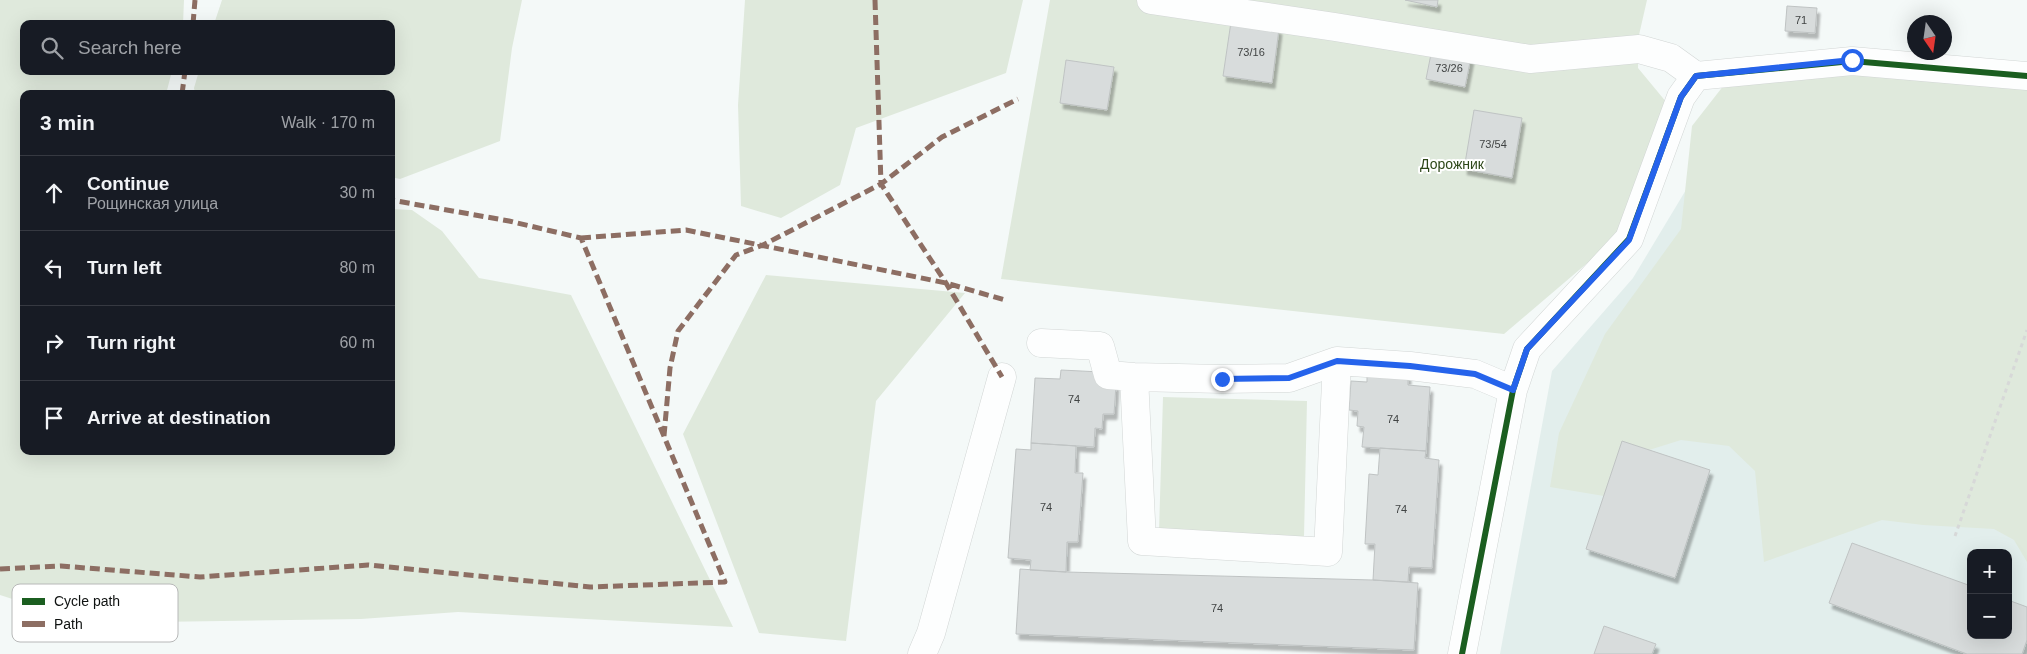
<!DOCTYPE html>
<html lang="en">
<head>
<meta charset="utf-8">
<style>
  :root { --surface:#171b24; --page:#242831; --text:#f1f3f6; --muted:#9ea1a6; --line:#363941 }
  body { margin:0; font-family:Arial,sans-serif; background:var(--page); color:var(--text) }
  .controls { position:absolute; right:15px; bottom:15px; display:grid; overflow:hidden; border-radius:10px; box-shadow:0 5px 20px #0002 }
  .controls button { width:45px; height:45px; display:grid; place-items:center; padding:0; border:0; border-bottom:1px solid var(--line); background:var(--surface); color:var(--text); font:25px sans-serif }
  .compass { position:absolute; left:1907px; top:15px; width:45px; height:45px; border-radius:50%; background:var(--surface); box-shadow:0 5px 20px #0002; rotate:167deg }
  .stop { position:absolute; width:15px; height:15px; margin:-11px; border:4px solid #2563eb; border-radius:50%; background:#fff }
  .stop.end { background:#2563eb; border-color:#fff; box-shadow:0 1px 5px #0008 }
  .list { margin:0; padding:0; list-style:none }
  h2 { display:flex; justify-content:space-between; align-items:center; height:65px; margin:0; padding:0 20px; font-size:21px }
  h2 small { font-size:16px; font-weight:400; color:var(--muted) }
  .list li { display:grid; grid-template-columns:32px 1fr auto; gap:15px; align-items:center; box-sizing:border-box; height:75px; padding:0 20px; border-top:1px solid var(--line) }
  .list b { display:block; font-size:19px; white-space:nowrap }
  .list p { margin:0; font-size:16px; white-space:nowrap; color:var(--muted) }
  .list em { font-size:16px; font-style:normal; color:var(--muted) }
  .icon { flex:none; width:28px; height:28px; fill:none; stroke:currentColor; stroke-width:2; stroke-linecap:round; stroke-linejoin:round }
  .map { position:relative; flex:none; width:2027px; height:654px; overflow:hidden }
  .search { position:absolute; background:var(--surface); box-shadow:0 5px 20px #0002; left:20px; top:20px; width:375px; height:55px; display:flex; align-items:center; gap:12px; box-sizing:border-box; padding:0 18px; border-radius:10px; color:var(--muted); font-size:19px }
  .panel { position:absolute; background:var(--surface); box-shadow:0 5px 20px #0002; left:20px; top:90px; width:375px; height:365px; border-radius:10px }
  .map>svg:first-child { display:block }
</style>
</head>
<body>
<div class="map">
<svg width="2027" height="654" viewBox="0 0 2027 654">
  <defs>
    <filter id="shadow"><feDropShadow dx="3" dy="5.5" stdDeviation="1" flood-color="#0004"/></filter>
  </defs>
  <rect width="100%" height="100%" fill="#f4f9f8"/>
  <!-- built -->
  <path fill="#e2eeec" fill-rule="evenodd" d="M1743,95L2027,126V654H1500L1552,371L1633,278ZM1971,553H2008V635H1971Z"/>
  <!-- green -->
  <path fill="#dfe9dc" d="M0,0H184L183,24H24V71H172L166,94H24V451H391V209L412,210L442,231L479,278L571,295L733,627L458,612L361,619L87,623L0,595Z
    M222,0H522L512,48L500,141L400,179L391,177V94H195L194,88L199,71H391V24H214Z
    M745,0H1023L1006,73L856,128L840,185L781,218L741,206L738,105Z
    M1050,0H1647L1639,35L1638,68L1667,103L1619,236L1504,334L1001,279Z
    M1850,69L2027,84V562L2014,540L1994,529L1923,525L1882,520L1764,562L1755,471L1729,446L1681,440L1649,450L1604,496L1550,487L1559,433L1605,334L1681,229L1692,126L1724,85Z
    M766,275L965,293L876,401L846,641L759,633L683,434Z
    M1163,397L1307,401L1304,537L1159,532Z"/>
  <!-- building -->
  <path fill="#d8dcdc" stroke="#bfc3c3" filter="url(#shadow)" d="M1405,0H1438L1437,7Z
    M1787,6L1817,8L1815,33L1785,31Z
    M1231,22L1279,29L1272,83L1223,76Z
    M1432,49L1471,57L1465,87L1426,79Z
    M1066,60L1114,67L1107,110L1060,103Z
    M1474,110L1522,118L1512,178L1464,169Z
    M1061,370L1101,372L1116,385L1114,414H1103L1102,429L1095,428L1094,447L1031,443L1035,378L1060,379Z
    M1367,371L1408,374V385L1430,387L1426,451L1362,447L1364,427L1357,426L1358,411L1349,410L1351,381L1367,382Z
    M1622,441L1710,470L1675,578L1586,549Z
    M1031,443L1076,446L1075,473H1083L1078,542H1067L1066,572L1030,570L1031,560L1008,558L1016,449L1031,450Z
    M1380,448L1426,451L1425,458L1439,460L1432,568L1409,567L1408,582L1373,580L1375,544H1365L1369,474L1378,475Z
    M1852,543L1971,586V635H2008V600L2027,607V640L2022,654H1967L1829,603Z
    M1020,569L1066,572L1373,580L1418,583L1414,650L1016,634Z
    M1604,626L1656,644L1652,654H1594Z"/>
  <g fill="none" stroke-linecap="round" stroke-linejoin="round">
    <!-- minor casing -->
    <g stroke="#d2d6d5" stroke-width="29">
      <path id="minor" d="M1151,0L1335,27L1530,59L1639,49L1671,58L1696,76
        M1696,76L1852,61L2027,76
        M1041,343L1100,346L1108,375L1134,377L1222,379L1289,378L1337,361L1410,366L1475,374L1513,390
        M1134,377L1142,541L1328,552L1337,361
        M922,654L931,633L1002,377
        M1462,654L1513,390L1527,349L1629,239L1681,97L1696,76"/>
    </g>
    <!-- path -->
    <path stroke="#d7d8d8" stroke-width="3" stroke-dasharray="4 4" stroke-linecap="butt" d="M1955,536L2027,330"/>
    <!-- minor -->
    <use href="#minor" stroke="#fdfefe" stroke-width="28"/>
    <!-- quiet -->
    <path stroke="#8d6e63" stroke-width="5" stroke-dasharray="10 5" stroke-linecap="butt" d="M875,0L881,184L946,283L1002,377
      M193,24L195,0
      M182,94L185,71
      M581,238L686,230L946,283L1005,300
      M664,436L670,368L678,331L736,255L763,245L881,184L942,137L1018,99
      M0,569L61,566L200,577L368,565L590,587L725,582L581,238L509,221L391,200"/>
    <!-- cycleway casing -->
    <g stroke="#fff" stroke-width="9">
      <path id="cycleway" d="M1462,654L1513,390L1527,349L1629,239L1681,97L1696,76L1852,61L2027,76"/>
    </g>
    <!-- cycleway -->
    <use href="#cycleway" stroke="#1b5e20" stroke-width="6"/>
  </g>
  <g fill="none" stroke-linecap="round" stroke-linejoin="round">
    <!-- route -->
    <path stroke="#2563eb" stroke-width="6" d="M1222,379L1289,378L1337,361L1410,366L1475,374L1513,390L1527,349L1629,240L1681,97L1696,76L1852,60"/>
  </g>
  <g text-anchor="middle" stroke-width="4" stroke-linejoin="round" paint-order="stroke">
    <!-- number labels -->
    <g font-size="11" fill="#414444">
      <text x="1801" y="24">71</text>
      <text x="1251" y="56">73/16</text>
      <text x="1449" y="72">73/26</text>
      <text x="1493" y="148">73/54</text>
      <text x="1074" y="403">74</text>
      <text x="1393" y="423">74</text>
      <text x="1046" y="511">74</text>
      <text x="1401" y="513">74</text>
      <text x="1217" y="612">74</text>
    </g>
    <!-- park labels -->
    <g font-size="14" fill="#2d4718" stroke="#fff">
      <text x="1452" y="169">Дорожник</text>
    </g>
  </g>
  <!-- legend -->
  <rect x="12" y="584" width="166" height="58" rx="8" fill="#fff" stroke="#b7b8b8" stroke-width="1"/>
  <rect x="22" y="598" width="23" height="7" fill="#1b5e20"/>
  <rect x="22" y="621" width="23" height="6" fill="#8d6e63"/>
  <g font-size="14" fill="#0f1211">
    <text x="54" y="606">Cycle path</text>
    <text x="54" y="629">Path</text>
  </g>
</svg>
<div class="controls">
<button>+</button>
<button>−</button>
</div>
<svg class="compass" viewBox="-18 -18 36 36"><path d="M0-13l5 13h-10z" fill="#e53935"/><path d="M0 13l5-13h-10z" fill="#9ea1a6"/></svg>
<div class="stop" style="left:1852px;top:60px"></div>
<div class="stop end" style="left:1222px;top:379px"></div>
<div class="search"><svg class="icon" aria-label="search" viewBox="0 0 24 24"><circle cx="10" cy="10" r="6"/><path d="M15 15l6 6"/></svg>Search here</div>
<section class="panel">
<h2>3 min<small>Walk · 170 m</small></h2>
<ul class="list">
<li><svg class="icon" aria-label="ahead" viewBox="0 0 24 24"><path d="M12 20V5M6 11l6-6 6 6"/></svg><div><b>Continue</b><p>Рощинская улица</p></div><em>30 m</em></li>
<li><svg class="icon" aria-label="left" viewBox="0 0 24 24"><path d="M17 20v-9H6M10 6l-5 5 5 5"/></svg><div><b>Turn left</b></div><em>80 m</em></li>
<li><svg class="icon" aria-label="right" viewBox="0 0 24 24"><path d="M7 20v-9h11M14 6l5 5-5 5"/></svg><div><b>Turn right</b></div><em>60 m</em></li>
<li><svg class="icon" aria-label="arrive" viewBox="0 0 24 24"><path d="M6 21V4h12l-3 4 3 4H6"/></svg><div><b>Arrive at destination</b></div></li>
</ul>
</section>
</div>
</body>
</html>
